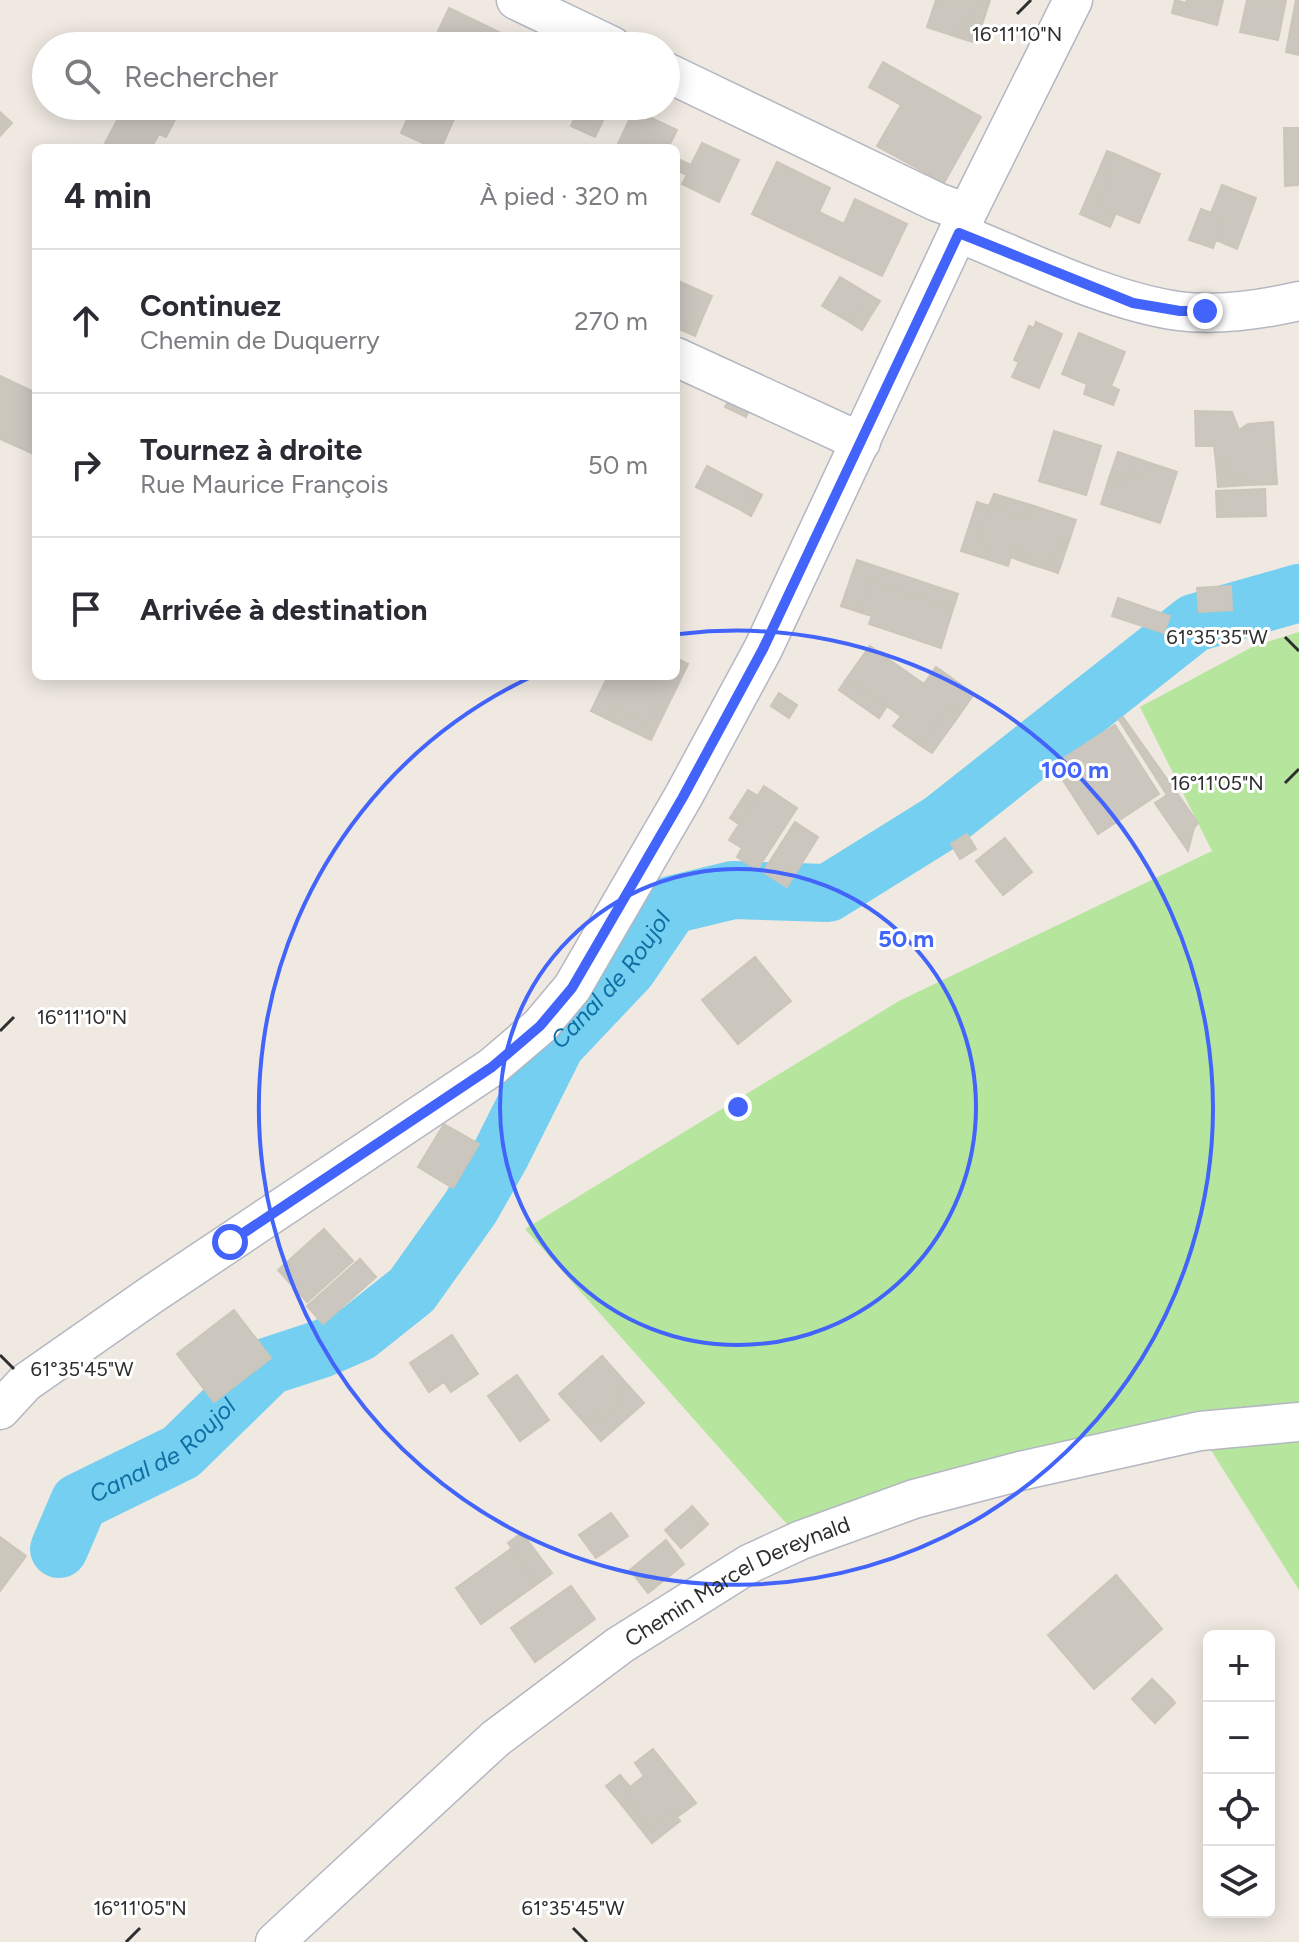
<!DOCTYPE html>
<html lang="fr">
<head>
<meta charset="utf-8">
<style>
  :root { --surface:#fff; --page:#f7f7f7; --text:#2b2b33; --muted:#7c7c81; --line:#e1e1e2 }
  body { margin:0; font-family:Figtree,sans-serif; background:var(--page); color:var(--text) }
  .controls { position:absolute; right:24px; bottom:24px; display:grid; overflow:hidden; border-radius:12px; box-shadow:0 4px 20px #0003 }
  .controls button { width:72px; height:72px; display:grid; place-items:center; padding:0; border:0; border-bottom:2px solid var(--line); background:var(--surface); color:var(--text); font:40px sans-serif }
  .stop { position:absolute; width:24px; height:24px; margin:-18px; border:6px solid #4264fb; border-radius:50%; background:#fff }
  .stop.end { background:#4264fb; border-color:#fff; box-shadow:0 2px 8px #0008 }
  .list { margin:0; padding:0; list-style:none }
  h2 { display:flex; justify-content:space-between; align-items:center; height:104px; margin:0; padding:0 32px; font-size:34px }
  h2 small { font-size:26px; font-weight:400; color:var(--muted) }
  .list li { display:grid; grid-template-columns:52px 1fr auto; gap:24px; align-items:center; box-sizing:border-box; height:144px; padding:0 32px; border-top:2px solid var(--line) }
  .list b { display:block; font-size:30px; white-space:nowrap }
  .list p { margin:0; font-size:26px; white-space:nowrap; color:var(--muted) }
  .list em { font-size:26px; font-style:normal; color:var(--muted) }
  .icon { flex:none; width:44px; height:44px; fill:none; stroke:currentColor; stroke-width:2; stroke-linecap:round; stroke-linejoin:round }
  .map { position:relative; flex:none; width:1299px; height:1942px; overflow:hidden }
  .search { position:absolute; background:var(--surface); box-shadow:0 4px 20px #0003; left:32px; top:32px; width:648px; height:88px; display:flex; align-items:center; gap:20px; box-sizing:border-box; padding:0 28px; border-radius:44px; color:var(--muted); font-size:30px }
  .panel { position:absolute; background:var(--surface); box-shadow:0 4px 20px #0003; left:32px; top:144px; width:648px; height:536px; border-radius:12px }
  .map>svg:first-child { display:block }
</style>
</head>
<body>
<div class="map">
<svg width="1299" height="1942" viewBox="0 0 1299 1942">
  <rect width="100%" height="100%" fill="#efe9e1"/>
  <!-- grass -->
  <path fill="#b6e59e" d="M1299,632V1590L1199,1431L801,1540L525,1229L899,1001L1212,851L1140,707L1254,646Z"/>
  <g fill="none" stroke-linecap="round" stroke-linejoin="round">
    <!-- river -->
    <path stroke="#75cff0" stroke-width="58" id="s1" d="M59,1549L79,1502L181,1452L269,1366L321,1349L358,1333L412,1290L471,1207L500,1156L556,1044L628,968L671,905L733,890L828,893L942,822L1194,623L1299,593"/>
  </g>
  <!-- building -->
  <path fill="#cbc7bf" stroke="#cbc5ba" stroke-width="2" d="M936,0H980L972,22L963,19L957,37L927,27Z
    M980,0H990L976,43L957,37L963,19L972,22Z
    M1175,0L1186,3L1187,0H1223L1217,25L1172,13Z
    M1247,0H1286L1278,40L1240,32Z
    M1296,0H1299V55L1286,52Z
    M449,8L522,43L521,46H431Z
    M883,62L981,117L944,183L877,146L901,105L869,87Z
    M125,106H182L166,137L159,134L151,148H115L105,143Z
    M413,106H454L459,108L441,148H434L401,133Z
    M580,106H593L607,112L595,137L571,126Z
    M634,110L677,130L668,148H616Z
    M0,112L12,123L0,136Z
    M1284,128H1299V185L1285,186Z
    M702,143L739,160L719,202L682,184L687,175L676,170V158L691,165Z
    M1107,151L1115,154L1107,174L1099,170Z
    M1115,154L1160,174L1139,223L1097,206L1111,175L1107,174Z
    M777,162L830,188L819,212L844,224L855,199L907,224L882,276L752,214Z
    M1099,170L1111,175L1097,206L1116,213L1110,227L1080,214Z
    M1222,185L1256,198L1237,249L1216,240L1224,218L1211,213Z
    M1201,209L1224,218L1213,248L1189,240Z
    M840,277L880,301L871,315L860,308L851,323L822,306Z
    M676,280L712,296L702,319L692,314L684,331L676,328Z
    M860,308L871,315L862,330L851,323Z
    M692,314L702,319L695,336L684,331Z
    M1036,322L1062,334L1039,388L1012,377L1019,362L1014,360L1029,326L1034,328Z
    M1079,333L1125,352L1111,386L1119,390L1113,405L1084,394L1087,384L1062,374Z
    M0,376L36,393V455L0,439Z
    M732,394L752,404L746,417L725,407Z
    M1195,411L1232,412L1239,430L1248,424L1273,422L1277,484L1247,485L1245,473H1228L1227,462L1216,463L1214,446H1196Z
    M1054,431L1101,446L1086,495L1039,481Z
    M1118,452L1147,462L1143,476L1127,470L1123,482L1109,478Z
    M1147,462L1177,472L1160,523L1101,504L1109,478L1123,482L1127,470L1143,476Z
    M1227,462L1228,473H1245L1247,485L1218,487L1216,463Z
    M707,466L751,489L741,510L696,487Z
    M751,489L762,495L751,516L741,510Z
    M1265,489L1266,516L1217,517L1216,491Z
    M994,494L1031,505L1027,518L989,506Z
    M977,502L989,506L978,542L991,547L987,559L961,551Z
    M1031,505L1076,520L1068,544L1059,541L1052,562L1046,560L1043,568L1030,564L1032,556L1013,549L1008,566L987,559L991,547L978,542L989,506L1027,518Z
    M1059,541L1068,544L1058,573L1043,568L1046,560L1052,562Z
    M1013,549L1032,556L1030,564L1010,557Z
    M857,560L958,594L953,609L870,581L859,612L841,606Z
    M870,581L953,609L941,648L869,624L872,616L859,612Z
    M1231,586L1232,610L1199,612L1197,588Z
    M1118,598L1170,616L1164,633L1112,616Z
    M870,646L924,684L936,667L974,694L960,714L948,706L920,745L893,726L901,716L847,678Z
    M676,658L688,664L677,687L655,676H676Z
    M608,676H655L677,687L667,707L656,702L646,724L612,707L607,719L591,711Z
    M847,678L887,706L879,718L839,690Z
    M779,693L797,705L789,718L771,706Z
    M656,702L667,707L651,740L607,719L612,707L646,724Z
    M948,706L960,714L932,753L920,745Z
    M1123,717L1198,823L1194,828L1188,851L1155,803L1167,795L1119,720Z
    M1115,725L1159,794L1098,834L1053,765Z
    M764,786L797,808L757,870L737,857L742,848L729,840Z
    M748,790L758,796L739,824L730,818Z
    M795,822L818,837L787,887L763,872Z
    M967,834L976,849L960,859L951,844Z
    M1005,838L1032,872L1003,895L976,861Z
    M755,957L791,1001L738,1044L702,1000Z
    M444,1124L479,1144L453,1188L418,1167Z
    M324,1229L353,1261L307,1302L278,1270Z
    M360,1259L376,1277L323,1324L307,1306Z
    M234,1310L271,1358L214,1402L177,1354Z
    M452,1335L478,1374L451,1392L444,1382L429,1392L410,1363Z
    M602,1356L626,1383L615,1392L623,1402L602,1421L595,1413L584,1422L559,1394Z
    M517,1375L549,1420L520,1441L488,1396Z
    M626,1383L644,1403L601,1441L584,1422L595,1413L602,1421L623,1402L615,1392Z
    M692,1506L708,1524L703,1529L687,1511Z
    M687,1511L703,1529L681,1548L665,1530Z
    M611,1513L628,1536L596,1558L579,1535Z
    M522,1533L552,1573L537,1584L508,1543Z
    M0,1537L26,1556L0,1591Z
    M666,1540L684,1564L648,1593L630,1570Z
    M512,1548L537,1584L481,1624L456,1588Z
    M1116,1575L1162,1629L1094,1689L1048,1635Z
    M571,1586L595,1619L535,1662L511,1628Z
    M1152,1679L1172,1699L1151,1719L1132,1699Z
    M1172,1699L1175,1703L1155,1723L1151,1719Z
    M653,1749L696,1803L677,1817L672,1810L650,1827L627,1798L621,1804L606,1786L620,1775L630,1787L644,1776L635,1763Z
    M627,1798L650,1827L672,1810L680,1821L652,1843L621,1804Z"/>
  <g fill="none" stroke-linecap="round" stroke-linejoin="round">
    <!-- minor casing -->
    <g stroke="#b4b7c1" stroke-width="41">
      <g id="minor">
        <path d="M516,0L612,46"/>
        <path d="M666,72L937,202L967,213"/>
        <path d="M959,233C1026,260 1107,301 1178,311C1218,316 1260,310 1299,301"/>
        <path d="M676,357L861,442"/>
        <path d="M0,1410L25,1383L151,1295L492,1067L540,1026L572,988L683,797L763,649L967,213L1073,0"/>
        <path id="s2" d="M275,1942L495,1739L620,1645L749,1564L801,1540L914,1499L1020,1471L1200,1431L1299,1422"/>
      </g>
    </g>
    <!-- minor -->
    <use href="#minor" stroke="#fff" stroke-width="38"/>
  </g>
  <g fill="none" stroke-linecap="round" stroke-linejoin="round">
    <!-- route -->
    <path stroke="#4264fb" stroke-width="10" d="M230,1242L492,1067L540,1026L572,988L683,797L763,649L959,233L1133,303L1180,311H1205"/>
  </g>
  <!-- ticks -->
  <path fill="none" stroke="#2e2e2e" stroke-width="3" d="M1017,14L1031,0M1285,637L1299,651M1285,783L1299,769M0,1031L14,1017M0,1355L14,1369M573,1928L587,1942M126,1942L140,1928"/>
  <!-- distance rings -->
  <g fill="none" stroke="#4264fb" stroke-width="4">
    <circle cx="738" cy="1107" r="238"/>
    <path d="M680 634A477 477 0 1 1 533 676"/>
  </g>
  <g text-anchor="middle" stroke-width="6" stroke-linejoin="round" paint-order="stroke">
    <!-- street labels -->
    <g font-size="22" fill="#2e2e2e" stroke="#fff">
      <text dy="8" stroke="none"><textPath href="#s2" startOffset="590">Chemin Marcel Dereynald</textPath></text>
    </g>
    <!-- water labels -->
    <g font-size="24" font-style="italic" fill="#0d6fa3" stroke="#fff">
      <text dy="8" stroke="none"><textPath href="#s1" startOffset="822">Canal de Roujol</textPath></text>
      <text dy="8" stroke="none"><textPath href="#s1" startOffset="150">Canal de Roujol</textPath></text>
    </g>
  </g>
  <g font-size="20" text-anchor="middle" fill="#2e2e2e" stroke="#fff" stroke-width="6" stroke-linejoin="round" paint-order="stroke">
    <text x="1017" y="41">16°11'10"N</text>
    <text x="1217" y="644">61°35'35"W</text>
    <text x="1217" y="790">16°11'05"N</text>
    <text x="82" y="1024">16°11'10"N</text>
    <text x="82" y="1376">61°35'45"W</text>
    <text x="140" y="1915">16°11'05"N</text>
    <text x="573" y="1915">61°35'45"W</text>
  </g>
  <circle cx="738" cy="1107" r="12" fill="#4264fb" stroke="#fff" stroke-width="4"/>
  <g font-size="24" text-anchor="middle" font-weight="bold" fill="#4264fb" stroke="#fff" stroke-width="6" stroke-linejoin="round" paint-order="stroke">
    <text x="1075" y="778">100 m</text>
    <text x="906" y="947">50 m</text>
  </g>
</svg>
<div class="controls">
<button>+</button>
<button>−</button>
<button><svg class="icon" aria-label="locate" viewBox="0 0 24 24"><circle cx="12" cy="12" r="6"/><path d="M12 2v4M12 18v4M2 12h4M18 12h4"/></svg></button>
<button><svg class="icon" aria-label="layers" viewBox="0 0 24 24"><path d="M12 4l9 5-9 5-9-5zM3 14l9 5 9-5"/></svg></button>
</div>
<div class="stop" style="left:230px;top:1242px"></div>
<div class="stop end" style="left:1205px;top:311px"></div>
<div class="search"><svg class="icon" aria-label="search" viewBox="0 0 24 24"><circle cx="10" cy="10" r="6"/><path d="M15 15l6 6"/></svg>Rechercher</div>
<section class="panel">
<h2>4 min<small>À pied · 320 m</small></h2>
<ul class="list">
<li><svg class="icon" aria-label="ahead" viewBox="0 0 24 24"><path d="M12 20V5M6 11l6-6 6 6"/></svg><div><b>Continuez</b><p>Chemin de Duquerry</p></div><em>270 m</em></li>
<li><svg class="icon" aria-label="right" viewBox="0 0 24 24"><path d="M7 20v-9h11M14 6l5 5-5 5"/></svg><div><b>Tournez à droite</b><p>Rue Maurice François</p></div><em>50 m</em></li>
<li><svg class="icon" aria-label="arrive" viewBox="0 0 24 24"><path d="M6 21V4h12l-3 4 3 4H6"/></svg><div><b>Arrivée à destination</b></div></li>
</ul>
</section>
</div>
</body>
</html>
